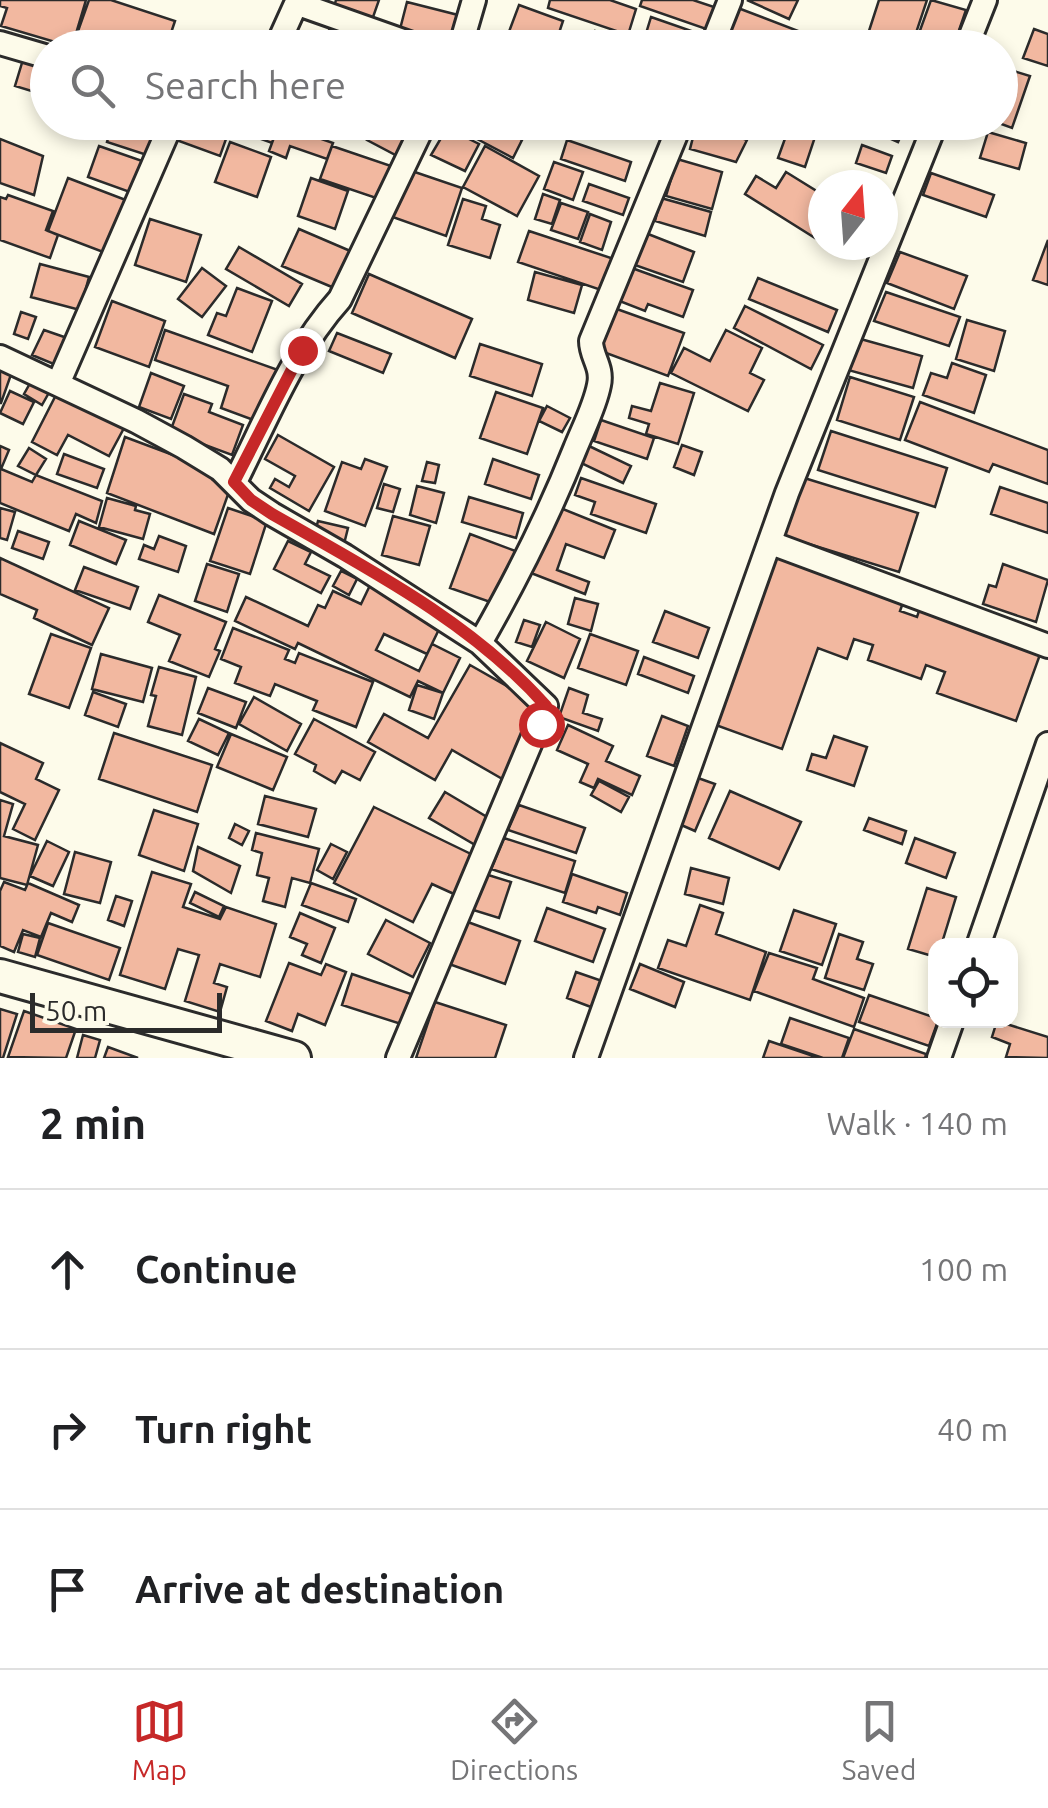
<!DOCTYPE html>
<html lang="en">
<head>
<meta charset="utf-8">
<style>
  :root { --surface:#fff; --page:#f6f6f6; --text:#202124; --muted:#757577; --line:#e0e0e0; --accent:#c62828 }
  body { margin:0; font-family:Ubuntu,sans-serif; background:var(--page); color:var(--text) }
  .controls { position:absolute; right:30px; bottom:30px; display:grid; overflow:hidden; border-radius:20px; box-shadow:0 5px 15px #0003 }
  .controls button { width:90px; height:90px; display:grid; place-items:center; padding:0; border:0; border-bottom:2px solid var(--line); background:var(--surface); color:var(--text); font:50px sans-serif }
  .compass { position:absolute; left:808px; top:170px; width:90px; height:90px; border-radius:50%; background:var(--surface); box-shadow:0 5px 15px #0003; rotate:17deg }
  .scale { position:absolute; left:30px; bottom:25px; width:192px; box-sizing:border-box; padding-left:10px; border:5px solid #2b2b2b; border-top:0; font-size:28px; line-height:35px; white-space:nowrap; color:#2b2b2b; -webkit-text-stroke:8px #fdfbea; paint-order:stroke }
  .stop { position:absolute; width:30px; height:30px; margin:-22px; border:8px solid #c62828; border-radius:50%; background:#fff }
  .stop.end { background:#c62828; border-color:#fff; box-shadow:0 2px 10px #0008 }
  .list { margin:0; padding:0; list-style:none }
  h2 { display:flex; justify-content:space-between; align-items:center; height:130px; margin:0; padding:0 40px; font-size:42px }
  h2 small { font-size:32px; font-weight:400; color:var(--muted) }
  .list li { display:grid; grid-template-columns:65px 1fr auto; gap:30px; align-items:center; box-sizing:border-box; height:160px; padding:0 40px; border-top:2px solid var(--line) }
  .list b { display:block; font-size:38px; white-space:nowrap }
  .list em { font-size:32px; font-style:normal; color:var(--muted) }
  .icon { flex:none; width:55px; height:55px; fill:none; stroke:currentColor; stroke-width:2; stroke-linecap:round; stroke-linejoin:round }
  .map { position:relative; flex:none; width:1048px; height:1058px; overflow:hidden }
  .search { position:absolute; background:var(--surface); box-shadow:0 5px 15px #0003; left:30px; right:30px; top:30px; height:110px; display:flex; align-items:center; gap:25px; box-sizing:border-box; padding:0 35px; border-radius:55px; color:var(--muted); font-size:38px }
  .sheet { height:610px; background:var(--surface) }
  nav { display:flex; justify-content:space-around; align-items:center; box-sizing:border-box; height:140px; border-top:2px solid var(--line); background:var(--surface); font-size:28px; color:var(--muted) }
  nav a { display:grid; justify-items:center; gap:5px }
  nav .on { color:var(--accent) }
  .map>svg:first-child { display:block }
</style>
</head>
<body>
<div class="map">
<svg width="1048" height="1058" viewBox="0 0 1048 1058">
  <rect width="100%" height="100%" fill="#fdfbea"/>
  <!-- building -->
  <path fill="#f2b8a0" stroke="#2b2b2b" stroke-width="2.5" d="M0,0H86L72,47L1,26L7,8L0,6Z
    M89,0H111L175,21L166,48L122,44L121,48H72Z
    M336,0H379L372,20L334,7Z
    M550,0H610L636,9L628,35L548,8Z
    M642,0H693L717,8L709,30L640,6Z
    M747,0H798L789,19Z
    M879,0H927L911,48L868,34Z
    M931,0L966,10L953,48L918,36Z
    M407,2L462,16L454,48L399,33Z
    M519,5L563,21L554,48H537L507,37Z
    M738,8L806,34L803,48H744L726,41Z
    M651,17L700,34L696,48H665L644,40Z
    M334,18L407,48H372L360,43L358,48H322Z
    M1034,29L1048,34V66L1023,58Z
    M595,31L642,48H589Z
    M25,53L48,61V96L15,86Z
    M1000,67L1030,76L1012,128L996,122H1000Z
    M113,122H168L153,157L107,142Z
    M185,122H232L220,156L179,141Z
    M254,122H279L272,143L250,135Z
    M377,122L415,142L405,160L367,140Z
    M445,122H489L522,140L513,158Z
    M697,122L747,140L736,162L690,149Z
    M711,122H746L743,133Z
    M791,122L818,128L805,167L778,158Z
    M869,122H903L906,124L898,142L866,128Z
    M279,124L333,143L327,159L290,146L286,158L269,151Z
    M447,128L479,144L465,171L431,155Z
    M988,132L1026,143L1019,169L980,158Z
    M0,139L43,156L34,195L0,183Z
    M567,140L631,162L625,181L561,159Z
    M230,142L271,157L257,197L215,182Z
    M862,145L892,156L886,173L856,163Z
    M99,146L148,163L138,195L88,177Z
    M332,146L391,166L379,199L320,179Z
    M485,146L539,176L517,216L463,187Z
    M677,159L722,172L712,209L666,196Z
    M554,162L583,172L573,200L544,189Z
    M403,168L462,188L446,236L387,215Z
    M786,172L823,195V243L745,194L756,176L776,188Z
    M931,173L994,195L986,217L923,195Z
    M68,178L131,202L111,255L48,231Z
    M311,178L348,191L335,229L298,216Z
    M589,184L629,198L623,215L583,201Z
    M543,194L560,200L552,224L535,219Z
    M8,195L53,211L46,230L58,235L50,258L0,240V197L6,199Z
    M661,198L711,212L705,236L655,221Z
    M463,199L486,206L482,219L500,225L490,258L448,245Z
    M561,203L588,212L578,239L551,230Z
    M590,214L611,222L602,250L580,242Z
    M150,219L201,235L186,282L135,265Z
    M299,229L355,253L339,290L282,266Z
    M529,231L614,259L604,291L518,262Z
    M643,232L694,252L683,282L632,264Z
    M1048,240V285L1033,280Z
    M239,247L302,284L289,306L226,269Z
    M900,252L967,276L954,309L887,283Z
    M40,264L89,277L80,310L31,297Z
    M629,267L693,290L683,317L648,304L645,311L617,300Z
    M202,268L226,286L202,317L178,299Z
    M535,272L582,285L574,313L528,300Z
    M369,274L472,319L455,358L352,313Z
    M758,278L837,310L828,332L749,299Z
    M237,288L272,301L252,352L208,335L217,313L226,316Z
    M886,292L960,317L949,346L874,321Z
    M112,301L165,321L149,367L95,347Z
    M745,306L823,345L811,369L734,328Z
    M614,308L684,333L668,376L598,350Z
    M21,312L36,317L28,339L14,334Z
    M967,320L1005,331L994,371L956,359Z
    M44,330L70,339L56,365L32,355Z
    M165,330L278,370L259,422L221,408L228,386L155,360Z
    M726,330L762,348L750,373L764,380L748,411L671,373L684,348L710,361Z
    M337,333L391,354L383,373L329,351Z
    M857,338L922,356L913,388L848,370Z
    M480,344L542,364L532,396L470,376Z
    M0,361L14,366L1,403H0Z
    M952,363L986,375L974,413L923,395L931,373L947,378Z
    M151,373L184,386L171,419L139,407Z
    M850,377L914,397L900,440L837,420Z
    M33,378L51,389L42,405L24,394Z
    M660,383L694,393L678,444L646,434L649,424L629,418L632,406L651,411Z
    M10,391L34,402L23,424L0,413Z
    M496,392L543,408L527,454L480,438Z
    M57,393L124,428L109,456L68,435L57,455L32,442Z
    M184,394L212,404L209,412L243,425L232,455L170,432Z
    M920,402L1048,450V484L993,464L989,472L905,440Z
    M547,406L570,418L562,432L539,421Z
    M601,420L654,438L647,459L594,441Z
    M831,431L947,468L935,507L818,470Z
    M278,435L334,467L309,511L270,488L275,479L289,487L295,476L265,459Z
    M125,437L216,471L213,480L231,486L214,534L107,493Z
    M682,445L702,452L694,475L674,467Z
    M0,446L9,450L1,469L32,482L36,475L102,501L96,523L76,514L69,531L0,503Z
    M589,446L631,466L623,483L581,463Z
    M29,448L46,459L36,475L18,466Z
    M64,454L104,469L97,488L57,474Z
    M365,459L387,467L365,526L325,511L342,462L361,469Z
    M493,459L539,475L531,499L485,484Z
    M427,462L439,465L435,483L422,481Z
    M801,477L918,513L899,572L783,536Z
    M581,478L656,504L646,533L591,514L595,502L575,495Z
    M384,484L400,489L393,512L377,508Z
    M417,486L444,493L436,523L410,515Z
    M1000,487L1048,503V533L991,514Z
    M469,497L523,513L516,538L462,522Z
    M107,498L136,506L135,510L150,514L143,539L99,527Z
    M558,507L615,530L604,558L566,544L557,570L589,582L585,594L531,573Z
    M0,508L15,512L7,540L0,538Z
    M228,508L267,521L250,574L210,561Z
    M393,516L430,526L419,565L382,555Z
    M79,521L126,540L116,564L70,545Z
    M318,521L348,528L344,544L314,536Z
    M18,531L49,542L43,559L12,548Z
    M470,534L518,552L493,603L450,588Z
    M159,536L186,546L178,572L139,559L144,545L154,549Z
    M288,541L311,552L305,564L330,576L321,593L274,569Z
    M777,550L905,597L900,611L917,617L921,605L1042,649L1016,721L937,693L945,672L926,665L921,679L868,660L873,645L854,639L847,659L818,648L782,749L713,724Z
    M0,558L109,608L92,645L34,618L37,610L0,594Z
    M207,564L239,574L227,612L195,601Z
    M1003,564L1048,580L1036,622L983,604L989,585L996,587Z
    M84,567L138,587L130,609L75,590Z
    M341,571L357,579L349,595L333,586Z
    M373,579L444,619L427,654L384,634L376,650L419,671L432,644L460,658L443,693L418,681L410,697L298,643L295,649L235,621L246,597L308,626L318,605L325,608L333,591L361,604Z
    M159,595L226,622L215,649L220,651L209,677L169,661L180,635L148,622Z
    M575,598L598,604L591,631L568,624Z
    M665,611L709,628L698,658L653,642Z
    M524,620L540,625L532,647L516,642Z
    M546,622L580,639L564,678L527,661Z
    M233,628L289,650L285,659L295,663L299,653L373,682L356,727L313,710L317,701L275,684L270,696L235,683L241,667L221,659Z
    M51,634L91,648L69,708L29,694Z
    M590,634L638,651L626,685L578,668Z
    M101,654L152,668L143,702L92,689Z
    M644,657L694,676L688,693L638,674Z
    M470,665L542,706L511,784L452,750L435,780L368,742L384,714L428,738Z
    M159,667L196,677L182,735L148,726L156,696L151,695Z
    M417,685L443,693L434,719L409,710Z
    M208,688L246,702L236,728L198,713Z
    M569,688L588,695L583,713L602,719L598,731L559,717Z
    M93,692L126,704L118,727L85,715Z
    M254,697L301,724L287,751L239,724Z
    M662,716L688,726L674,766L647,756Z
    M199,719L229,733L218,755L188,741Z
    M314,719L375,752L360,780L342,771L335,783L314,771L316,765L295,754Z
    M568,725L613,746L606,761L640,776L632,795L598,779L594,788L580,782L588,764L557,750Z
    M114,733L212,765L197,812L99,779Z
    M231,734L287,757L273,790L217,767Z
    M834,736L867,747L854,786L807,770L812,754L826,758Z
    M0,743L43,763L36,779L59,790L35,840L13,829L25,804L0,792Z
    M698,778L715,784L695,831L679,824Z
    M599,781L629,797L621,812L591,795Z
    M730,791L801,822L779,869L709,838Z
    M445,792L492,820L477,846L429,818Z
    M265,796L316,809L308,837L258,824Z
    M0,800L13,804L4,836L38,845L27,885L0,878Z
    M519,805L585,828L576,853L508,830Z
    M374,807L473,855L454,894L432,884L413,922L334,883Z
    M154,810L198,824L184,871L139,855Z
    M869,818L906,831L902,844L864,830Z
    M235,824L249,831L242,845L229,838Z
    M256,833L319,849L310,883L292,878L285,907L263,901L269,878L257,875L262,853L252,850Z
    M504,838L575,861L565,893L491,869Z
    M915,838L955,853L946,878L906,863Z
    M47,841L69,852L53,886L30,876Z
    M331,844L347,852L333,879L317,870Z
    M198,847L240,866L231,893L193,871Z
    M75,852L111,862L100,903L64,894Z
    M691,868L729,878L723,904L685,894Z
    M152,872L191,884L183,907L220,919L226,907L276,924L260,977L220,964L214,983L227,987L220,1012L185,1001L199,955L178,949L165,989L120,975Z
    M485,874L511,882L499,918L470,909Z
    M572,874L627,893L620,915L598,907L596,913L563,902Z
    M4,882L25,890L28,883L79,905L72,922L51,913L41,937L23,930L14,952L0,946V891Z
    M311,883L356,899L348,922L302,905Z
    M927,888L956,897L941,946H936V957L908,949Z
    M195,892L224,906L219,917L190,903Z
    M116,896L132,901L124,926L108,920Z
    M700,905L723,913L716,934L766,952L750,1000L658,968L668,940L686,946Z
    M547,908L605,929L593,962L535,941Z
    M794,910L836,924L822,965L780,951Z
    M300,913L335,928L321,963L302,955L307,944L290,937Z
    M386,920L430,943L413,977L368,954Z
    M465,921L520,941L505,984L449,964Z
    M48,923L120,948L109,980L37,955Z
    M23,934L40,938L35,957L18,952Z
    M839,934L863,942L857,959L873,964L864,990L825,978Z
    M769,953L817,968L813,979L864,998L854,1027L754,991Z
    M289,963L321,975L326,964L346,972L325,1025L298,1014L292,1031L266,1021Z
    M640,964L684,982L675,1007L630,989Z
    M576,972L608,983L599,1010L567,998Z
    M352,974L411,994L401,1024L342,1005Z
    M869,995L936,1018L938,1021L929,1046L859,1022Z
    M435,1002L506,1025L495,1058H416Z
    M0,1009L17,1014L3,1058H0Z
    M24,1011L76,1029L66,1058L8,1057Z
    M790,1018L849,1038L842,1058H823L781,1044Z
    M997,1021L1048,1037V1058L1006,1057L1010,1044L992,1037Z
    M854,1029L926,1054L925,1058H843Z
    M83,1035L100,1040L95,1058H77Z
    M769,1041L819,1058H763Z
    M108,1047L138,1058H104Z"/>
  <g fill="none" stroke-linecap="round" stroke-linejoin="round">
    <!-- street casing -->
    <g stroke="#2b2b2b" stroke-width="28">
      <path id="street" d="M0,43L48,57
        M276,48L295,6H304L423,48
        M460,48L474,0
        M711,48L730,0
        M966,48L985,0
        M0,357L136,421L184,447L220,469L251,500L272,514L345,556L480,643C516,580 548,517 575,449C583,429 595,406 599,385C603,367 591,357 591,341L681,122
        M58,384L172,122
        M235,482C266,421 293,351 340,299L425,122
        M771,543L1048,646
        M978,946L1048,744
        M398,1058L546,706L480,643
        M586,1058L787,493L936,122
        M939,1058L952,1021"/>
    </g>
    <!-- secondary casing -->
    <g stroke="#2b2b2b" stroke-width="38">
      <path id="secondary" d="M0,976L294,1058"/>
    </g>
    <!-- street -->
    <use href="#street" stroke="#fdfbea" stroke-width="22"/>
    <!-- secondary -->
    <use href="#secondary" stroke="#fdfbea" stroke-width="32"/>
  </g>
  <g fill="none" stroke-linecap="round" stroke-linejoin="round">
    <!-- route -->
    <path stroke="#c62828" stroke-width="12" d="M302,350L234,482L251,500L272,514C367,568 472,622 546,706L541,724"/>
  </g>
</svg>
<div class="controls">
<button><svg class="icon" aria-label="locate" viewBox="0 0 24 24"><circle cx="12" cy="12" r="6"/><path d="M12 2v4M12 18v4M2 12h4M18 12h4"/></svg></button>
</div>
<svg class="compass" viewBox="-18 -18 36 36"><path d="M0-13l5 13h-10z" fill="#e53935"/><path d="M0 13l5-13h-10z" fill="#757577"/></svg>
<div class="scale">50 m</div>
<div class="stop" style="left:541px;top:724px"></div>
<div class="stop end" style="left:302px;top:350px"></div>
<div class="search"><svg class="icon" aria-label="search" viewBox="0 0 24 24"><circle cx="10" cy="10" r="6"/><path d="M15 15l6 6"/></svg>Search here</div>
</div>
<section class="sheet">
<h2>2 min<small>Walk · 140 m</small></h2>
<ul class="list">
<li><svg class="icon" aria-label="ahead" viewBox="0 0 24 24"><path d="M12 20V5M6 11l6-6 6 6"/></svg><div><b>Continue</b></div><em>100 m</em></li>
<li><svg class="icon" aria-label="right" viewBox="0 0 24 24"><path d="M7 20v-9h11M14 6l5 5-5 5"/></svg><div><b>Turn right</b></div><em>40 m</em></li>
<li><svg class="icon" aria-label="arrive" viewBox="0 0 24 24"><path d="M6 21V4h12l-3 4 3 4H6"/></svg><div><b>Arrive at destination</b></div></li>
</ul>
</section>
<nav>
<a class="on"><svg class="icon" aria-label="map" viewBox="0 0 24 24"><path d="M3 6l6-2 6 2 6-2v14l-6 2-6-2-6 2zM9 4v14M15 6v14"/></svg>Map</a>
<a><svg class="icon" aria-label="directions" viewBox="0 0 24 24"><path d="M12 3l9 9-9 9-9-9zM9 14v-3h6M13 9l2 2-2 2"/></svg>Directions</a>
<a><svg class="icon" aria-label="saved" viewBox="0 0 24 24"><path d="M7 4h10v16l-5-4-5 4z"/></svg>Saved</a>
</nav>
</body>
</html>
